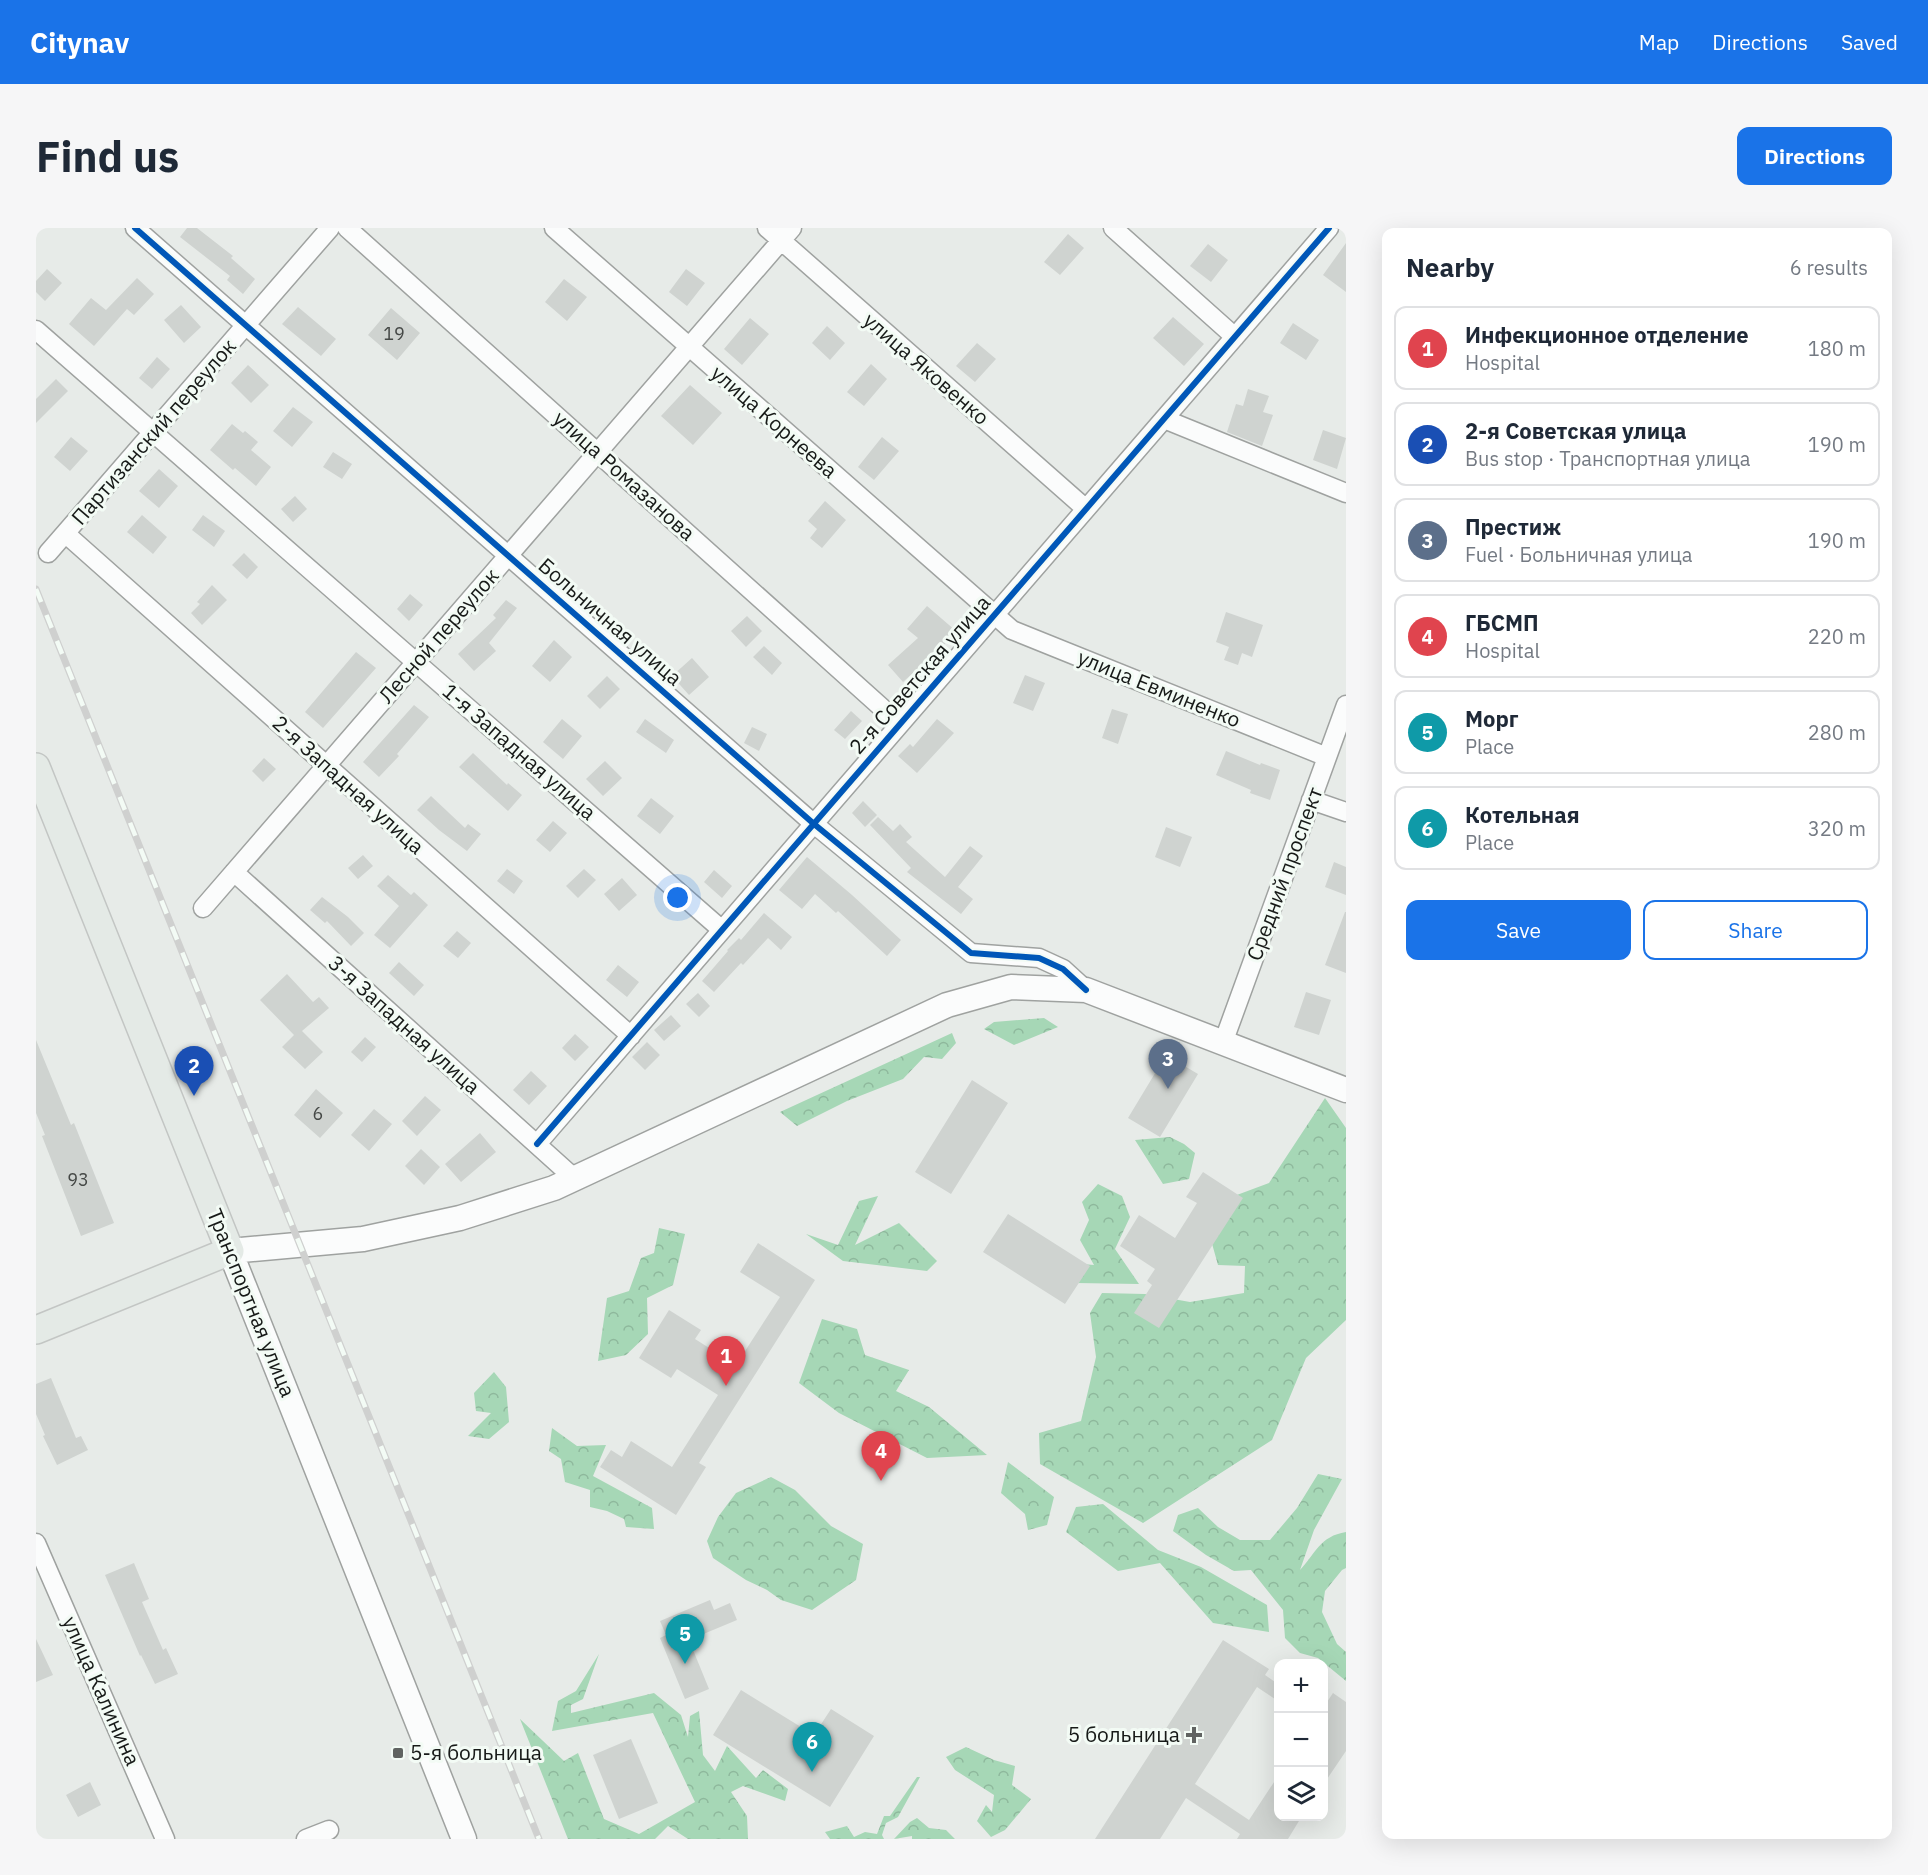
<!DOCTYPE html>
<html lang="en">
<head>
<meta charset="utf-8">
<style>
  :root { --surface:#fff; --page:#f6f6f7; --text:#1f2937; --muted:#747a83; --line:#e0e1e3; --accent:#1a73e8 }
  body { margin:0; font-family:"IBM Plex Sans",sans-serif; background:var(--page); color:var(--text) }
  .controls { position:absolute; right:18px; bottom:18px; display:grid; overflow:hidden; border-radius:12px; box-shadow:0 6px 24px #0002 }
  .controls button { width:54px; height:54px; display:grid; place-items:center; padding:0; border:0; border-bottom:2px solid var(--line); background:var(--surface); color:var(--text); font:30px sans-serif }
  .you { position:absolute; left:642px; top:670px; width:21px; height:21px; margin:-15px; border:4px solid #fff; border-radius:50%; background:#1a73e8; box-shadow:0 0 0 9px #1a73e833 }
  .badge { display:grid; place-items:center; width:39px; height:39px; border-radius:50%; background:var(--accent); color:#fff; font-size:20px; font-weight:700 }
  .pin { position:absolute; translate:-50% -50px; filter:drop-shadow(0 2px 3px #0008) }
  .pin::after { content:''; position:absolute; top:32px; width:21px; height:18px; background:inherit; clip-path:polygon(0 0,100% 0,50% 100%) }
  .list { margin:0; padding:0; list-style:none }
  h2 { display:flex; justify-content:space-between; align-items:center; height:78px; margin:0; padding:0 24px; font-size:26px }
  h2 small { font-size:20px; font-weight:400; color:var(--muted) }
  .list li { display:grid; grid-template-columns:39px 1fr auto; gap:18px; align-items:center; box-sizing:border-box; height:84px; margin:0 12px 12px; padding:0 12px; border:2px solid var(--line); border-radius:12px }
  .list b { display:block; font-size:22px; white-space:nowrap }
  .list p { margin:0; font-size:20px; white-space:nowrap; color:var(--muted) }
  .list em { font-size:20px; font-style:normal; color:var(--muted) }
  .actions { display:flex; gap:12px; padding:18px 24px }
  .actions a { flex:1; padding:14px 0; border:2px solid var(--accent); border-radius:12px; text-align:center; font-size:21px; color:var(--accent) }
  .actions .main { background:var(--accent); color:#fff }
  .icon { flex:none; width:33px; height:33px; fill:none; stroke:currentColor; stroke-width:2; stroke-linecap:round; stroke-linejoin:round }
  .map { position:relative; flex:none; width:1310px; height:1611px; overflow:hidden; border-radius:12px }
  header { display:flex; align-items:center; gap:36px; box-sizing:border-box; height:84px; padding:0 30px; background:var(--accent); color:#fff }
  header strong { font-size:28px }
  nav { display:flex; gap:33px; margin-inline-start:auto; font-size:21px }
  .intro { display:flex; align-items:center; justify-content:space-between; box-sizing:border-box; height:144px; padding:0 36px }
  h1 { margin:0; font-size:42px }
  .button { padding:15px 27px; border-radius:12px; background:var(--accent); color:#fff; font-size:21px; font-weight:700 }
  main { display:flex; gap:36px; padding:0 36px }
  aside { flex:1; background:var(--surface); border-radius:12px; box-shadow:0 6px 24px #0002 }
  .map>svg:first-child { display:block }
</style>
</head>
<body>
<header>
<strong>Citynav</strong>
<nav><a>Map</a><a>Directions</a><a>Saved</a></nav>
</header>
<div class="intro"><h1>Find us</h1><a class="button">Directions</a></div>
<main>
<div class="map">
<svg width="1310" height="1611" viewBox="0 0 1310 1611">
  <defs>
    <pattern id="forest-crowns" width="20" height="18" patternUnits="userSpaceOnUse" patternTransform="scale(1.5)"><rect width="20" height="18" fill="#a6d7b6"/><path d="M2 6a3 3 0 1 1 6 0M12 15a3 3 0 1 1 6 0" fill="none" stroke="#8eb89c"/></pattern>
  </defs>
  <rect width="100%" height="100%" fill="#e7ebe8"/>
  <!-- forest -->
  <path fill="url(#forest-crowns)" d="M1008,790L1022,799L978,817L948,801L958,794Z
    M916,805L920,815L906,831L888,829L867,851L811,873L761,898L744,884Z
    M1289,870L1310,900V1092L1270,1130L1236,1212L1107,1295L1004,1236L1003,1205L1045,1193L1060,1129L1054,1085L1066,1065L1109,1066L1154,1074L1208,1065L1209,1038L1182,1037L1166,980L1233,955Z
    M1134,909L1148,916L1159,925L1153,951L1127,956L1099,912Z
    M1062,956L1086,968L1094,989L1079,1021L1103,1056L1040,1055L1035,1035L1058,1037L1044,1012L1053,992L1046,974Z
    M842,968L819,1017L863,995L901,1033L891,1043L807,1033L770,1006L802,1017L823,973Z
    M623,1000L649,1006L637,1057L611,1070L612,1106L590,1127L562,1133L571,1070L593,1063L605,1030L618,1025Z
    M786,1091L821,1101L829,1127L873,1142L860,1163L893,1179L951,1227L891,1230L803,1185L763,1155Z
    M458,1144L470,1159L473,1194L453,1211L432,1208L455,1185L440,1183L438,1165Z
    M516,1200L541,1218L570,1217L557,1248L616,1280L618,1301L590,1299L588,1291L571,1283L554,1279V1262L529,1254L525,1231L513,1223Z
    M972,1234L1018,1269L1011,1297L992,1302L989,1286L965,1265Z
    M1282,1246L1306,1251L1278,1302L1264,1342C1279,1326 1284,1308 1310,1304V1340L1306,1342L1289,1363L1286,1384L1301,1416L1310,1424V1453L1282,1430L1264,1425L1249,1410L1247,1382L1215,1342L1198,1343L1170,1327L1137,1303L1142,1287L1162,1280L1182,1299L1204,1312H1234L1261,1280Z
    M735,1249L759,1262L795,1298L827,1316L820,1352L776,1382L745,1372L731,1362L710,1352L677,1330L671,1313L682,1289L700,1265Z
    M1067,1276L1122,1322L1165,1339L1231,1377L1233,1404L1177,1395L1124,1335L1082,1343L1030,1304L1040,1279Z
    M563,1426L547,1471L535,1477V1485L618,1465L645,1487L652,1509L654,1488L663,1483L667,1527L679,1543L691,1518L720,1550L727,1542L752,1561L749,1573L707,1558L695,1564L711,1588L712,1611H652L632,1598L619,1611H532L484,1491L528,1533L542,1525L568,1591L603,1606L659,1574L617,1485L516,1503L522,1473L540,1463Z
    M930,1519L958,1532L979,1538L976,1557L995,1571L969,1602L955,1609L941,1593L950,1577L956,1584L958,1567L919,1542L910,1529Z
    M881,1549H884L862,1589L850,1595L846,1607L848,1611H794L789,1604L811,1598L818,1609L829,1604L841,1606L848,1588H854Z
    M881,1590L893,1600L910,1602L919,1611H876V1608L858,1611L874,1594Z"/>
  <!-- building -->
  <path fill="#cfd3d0" d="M151,0H161L197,28L195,30L219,51L207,66L191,52L194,48L144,9Z
    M1032,6L1048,20L1024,47L1008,34Z
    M1310,15V64L1287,47Z
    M1172,16L1192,32L1175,54L1154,38Z
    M11,41L26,55L9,73L0,64V53Z
    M650,41L669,55L651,78L633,64Z
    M101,50L118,66L98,87L91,81L58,118L33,96L55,70L70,82Z
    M528,51L551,69L531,93L509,74Z
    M145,77L165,99L148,115L128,92Z
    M262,79L300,111L285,128L246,96Z
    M355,80L384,105L361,132L332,107Z
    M1137,89L1168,116L1148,138L1117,110Z
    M714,90L733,106L706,137L688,121Z
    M1257,95L1283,112L1270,132L1244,115Z
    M791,98L809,115L794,132L776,115Z
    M941,115L960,131L939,154L920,138Z
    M121,129L134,141L116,161L103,150Z
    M835,136L851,151L828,178L811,164Z
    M212,137L233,157L215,175L195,155Z
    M20,151L32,163L0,195V171Z
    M654,157L686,185L657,217L625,188Z
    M1212,161L1233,168L1227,184L1237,187L1226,218L1191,204L1200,176L1207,178Z
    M257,179L277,194L256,219L237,203Z
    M196,196L207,205L209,203L222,214L215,222L235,239L220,258L199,240L197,242L174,222Z
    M1287,202L1310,210L1301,241L1277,232Z
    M35,209L52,223L34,243L18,229Z
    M846,209L863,223L838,252L822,239Z
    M297,224L316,236L306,251L287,239Z
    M123,241L142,258L123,280L103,263Z
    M259,268L271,281L257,294L245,281Z
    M789,273L810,292L786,320L774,310L781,301L772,293Z
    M106,287L131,309L117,326L91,304Z
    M167,287L189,303L178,319L156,302Z
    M208,325L222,339L211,351L196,337Z
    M176,357L191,372L166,397L155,385L164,376L161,374Z
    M374,366L387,377L373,393L361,381Z
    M470,372L481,380L453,415L460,423L438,443L422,426L460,390L457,387Z
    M891,378L920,403L900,426L899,425L867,454L852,437L882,410L871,401Z
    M1190,384L1227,397L1216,429L1206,425L1202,437L1188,432L1193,419L1180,414Z
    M711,388L726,403L710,419L695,403Z
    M518,412L536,429L514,454L496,438Z
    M728,418L746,435L736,447L717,429Z
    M320,424L340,440L287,500L269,484Z
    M656,430L673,449L653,467L636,448Z
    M989,447L1009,455L997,483L977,475Z
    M571,448L584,461L564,481L551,468Z
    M378,477L393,489L361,526L363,528L343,549L327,534Z
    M1076,481L1092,486L1082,516L1066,510Z
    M815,483L826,493L809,511L798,502Z
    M526,491L546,508L527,531L507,514Z
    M609,491L638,512L630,525L600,504Z
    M901,491L918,505L881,545L862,528L874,516L877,519Z
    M716,499L731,506L723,523L708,515Z
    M1190,523L1224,537L1225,535L1244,542L1234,572L1214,565L1215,562L1180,547Z
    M437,525L471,557L472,555L486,567L472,583L423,539Z
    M228,530L240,541L227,554L216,543Z
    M569,533L586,550L567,568L550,551Z
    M395,568L429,600L432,596L445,606L431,623L403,602L381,582Z
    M615,570L638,588L624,606L601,588Z
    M827,573L841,587L829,599L816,585Z
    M842,589L857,603L864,596L876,609L870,614L909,649L934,618L947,628L922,659L937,671L925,686L871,644L875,640L834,597Z
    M517,593L531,605L514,624L500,612Z
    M1130,599L1156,609L1144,639L1119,629Z
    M327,627L337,638L322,651L312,640Z
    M771,629L816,667L865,712L851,728L802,683L800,685L779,666L766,681L743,662Z
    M1298,634L1310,639V667L1289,659Z
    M471,641L487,653L478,666L461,653Z
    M548,641L560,652L542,670L530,658Z
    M678,642L696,658L686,670L668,654Z
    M352,647L375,667L378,664L392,677L354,720L338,707L363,678L341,658Z
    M586,650L601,667L583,683L568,666Z
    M286,669L312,689L328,705L315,718L291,693L289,695L274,682Z
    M1309,684H1310V745L1289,737Z
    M728,685L756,709L745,722L732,710L707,737L705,735L678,764L666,753L692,723L691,722L703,710L705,712Z
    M421,703L435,715L422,730L407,718Z
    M363,734L388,757L378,768L353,745Z
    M582,737L603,754L591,769L570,752Z
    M251,746L277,774L283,769L293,780L266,803L287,824L269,841L246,819L258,807L224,772Z
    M1270,764L1295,772L1283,807L1258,799Z
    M662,765L674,778L663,789L650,776Z
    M635,787L645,798L628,813L618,802Z
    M539,806L553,819L539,833L526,820Z
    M329,809L340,819L326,834L315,824Z
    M0,812L35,897L38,895L78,995L45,1008L6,908L9,907L0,885Z
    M611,814L624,827L609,842L596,829Z
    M1130,827L1162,846L1124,909L1092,890Z
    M495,843L511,858L493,877L477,862Z
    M936,852L972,875L915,966L879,944Z
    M280,861L307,885L284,910L258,887Z
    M389,868L405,882L381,908L366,893Z
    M338,881L356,896L333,923L315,907Z
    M444,905L460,924L425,954L409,936Z
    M385,921L404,939L388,957L369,938Z
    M1167,944L1207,970L1123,1100L1098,1085L1116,1057L1111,1053L1119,1041L1084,1018L1103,987L1139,1010L1161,975L1150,969Z
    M972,986L1054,1038L1029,1076L947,1024Z
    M722,1015L779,1052L663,1235L670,1239L640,1287L564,1239L575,1222L586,1229L595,1213L636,1239L682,1167L641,1141L635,1150L603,1130L633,1082L665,1102L659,1111L700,1137L744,1069L704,1044Z
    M15,1150L40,1210L45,1208L52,1222L21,1237L7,1208L9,1207L0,1186V1156Z
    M98,1335L113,1371L106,1374L127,1422L130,1420L142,1446L119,1456L105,1427L104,1428L69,1347Z
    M674,1372L678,1382L694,1375L701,1392L653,1412L673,1461L649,1471L624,1410L630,1407L624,1393Z
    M0,1411L17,1447L0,1454Z
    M1187,1412L1233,1441L1229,1447L1242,1456V1473L1221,1459L1159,1556L1213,1592L1242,1548V1588H1266L1252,1611H1201L1204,1606L1150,1570L1124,1611H1059Z
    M705,1462L778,1507L795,1481L838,1508L794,1579L677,1507Z
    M1297,1465L1310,1474V1523L1287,1557V1480Z
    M595,1511L622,1575L583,1591L557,1527Z
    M54,1554L65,1577L42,1589L30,1567Z"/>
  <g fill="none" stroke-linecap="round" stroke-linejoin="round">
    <!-- minor casing -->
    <g stroke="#9fa2a0" stroke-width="21">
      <path id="minor" d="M99,0L778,596L935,725L1003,730L1027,741L1050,762
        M311,0L864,496
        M518,0L976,402L1291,529
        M731,0L1050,281
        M1077,0L1199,109
        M0,102L686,702
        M1128,191L1310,265
        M30,306L595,808
        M12,325L294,0
        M1275,572L1310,584
        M198,644L538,950
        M167,680L756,0
        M1187,815L1310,477
        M501,916L1293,0
        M0,1315L129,1611
        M270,1611L293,1602"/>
    </g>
    <!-- secondary casing -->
    <g stroke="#9fa2a0" stroke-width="27">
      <path id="secondary" d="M428,1611L194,1023L327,1011L424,990L518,960L911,777L975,759L1050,762L1310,862"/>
    </g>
    <!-- primary casing -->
    <g stroke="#c3c6c4" stroke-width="30">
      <path id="primary" d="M0,539L194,1023L0,1102"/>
    </g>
    <!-- minor -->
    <use href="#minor" stroke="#fbfcfc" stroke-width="18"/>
    <!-- secondary -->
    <use href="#secondary" stroke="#fbfcfc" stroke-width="24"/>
    <!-- primary -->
    <use href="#primary" stroke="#e4eae6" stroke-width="27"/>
    <!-- rail casing -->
    <g stroke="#cfd0cf" stroke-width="7">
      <path id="rail" d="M0,361L503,1611"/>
    </g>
    <!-- rail -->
    <use href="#rail" stroke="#f3fbf5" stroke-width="4.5" stroke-dasharray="14" stroke-linecap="butt"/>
    <!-- cycleway casing -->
    <g stroke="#f3fbf5" stroke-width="10">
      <path id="cycleway" d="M99,0L778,596L935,725L1003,730L1027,741L1050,762
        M501,916L1293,0"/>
    </g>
    <!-- cycleway -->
    <use href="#cycleway" stroke="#0057b8" stroke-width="6"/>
  </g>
  <!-- markers -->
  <g fill="#606361" stroke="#f3fbf5" stroke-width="2">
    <path d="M1155 1498h6v6h6v6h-6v6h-6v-6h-6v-6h6z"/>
    <rect x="356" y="1519" width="12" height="12" rx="3"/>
  </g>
  <g text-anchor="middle" stroke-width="6" stroke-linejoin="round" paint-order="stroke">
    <!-- number labels -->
    <g font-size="18" fill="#454846">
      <text x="358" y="112">19</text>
      <text x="282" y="892">6</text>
      <text x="42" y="958">93</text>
    </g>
    <!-- street labels -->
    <g font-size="21" fill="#171a18" stroke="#f3fbf5">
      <text transform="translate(890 141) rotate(41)" y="7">улица Яковенко</text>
      <text transform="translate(738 194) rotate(41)" y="7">улица Корнеева</text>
      <text transform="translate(118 204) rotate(-49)" y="7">Партизанский переулок</text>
      <text transform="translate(588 248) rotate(42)" y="7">улица Ромазанова</text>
      <text transform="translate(574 394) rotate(41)" y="7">Больничная улица</text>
      <text transform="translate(403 408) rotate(-49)" y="7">Лесной переулок</text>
      <text transform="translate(884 447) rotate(-49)" y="7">2-я Советская улица</text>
      <text transform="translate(1123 461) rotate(22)" y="7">улица Евминенко</text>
      <text transform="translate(483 524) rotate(41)" y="7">1-я Западная улица</text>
      <text transform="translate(312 557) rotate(42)" y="7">2-я Западная улица</text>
      <text transform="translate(1249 646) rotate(-70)" y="7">Средний проспект</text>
      <text transform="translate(368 797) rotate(42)" y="7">3-я Западная улица</text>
      <text transform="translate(215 1075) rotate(68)" y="7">Транспортная улица</text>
      <text transform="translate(65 1463) rotate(66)" y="7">улица Калинина</text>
    </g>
    <!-- poi labels -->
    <g font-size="21" fill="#171a18" stroke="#f3fbf5" text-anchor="end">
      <text x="1144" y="1514">5 больница</text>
      <text x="374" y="1532" text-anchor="start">5-я больница</text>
    </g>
  </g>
</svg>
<div class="controls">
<button>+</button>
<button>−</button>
<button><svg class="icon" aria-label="layers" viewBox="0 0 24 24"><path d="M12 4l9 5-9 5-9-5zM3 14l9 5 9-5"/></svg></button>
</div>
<div class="you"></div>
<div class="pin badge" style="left:690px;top:1158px;background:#e0444e">1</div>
<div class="pin badge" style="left:158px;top:868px;background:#1a4fb4">2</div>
<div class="pin badge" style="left:1132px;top:861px;background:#5c6f8a">3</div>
<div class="pin badge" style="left:845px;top:1253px;background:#e0444e">4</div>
<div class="pin badge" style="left:649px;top:1436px;background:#0f9aa8">5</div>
<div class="pin badge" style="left:776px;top:1544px;background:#0f9aa8">6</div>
</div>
<aside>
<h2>Nearby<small>6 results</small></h2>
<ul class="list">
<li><span class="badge" style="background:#e0444e">1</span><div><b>Инфекционное отделение</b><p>Hospital</p></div><em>180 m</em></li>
<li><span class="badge" style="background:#1a4fb4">2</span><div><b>2-я Советская улица</b><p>Bus stop · Транспортная улица</p></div><em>190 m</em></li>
<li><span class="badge" style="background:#5c6f8a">3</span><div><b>Престиж</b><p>Fuel · Больничная улица</p></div><em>190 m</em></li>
<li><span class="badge" style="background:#e0444e">4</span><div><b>ГБСМП</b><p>Hospital</p></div><em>220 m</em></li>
<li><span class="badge" style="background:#0f9aa8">5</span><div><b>Морг</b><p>Place</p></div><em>280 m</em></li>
<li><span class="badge" style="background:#0f9aa8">6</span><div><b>Котельная</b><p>Place</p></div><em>320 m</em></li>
</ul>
<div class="actions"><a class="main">Save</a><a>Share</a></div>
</aside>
</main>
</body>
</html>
